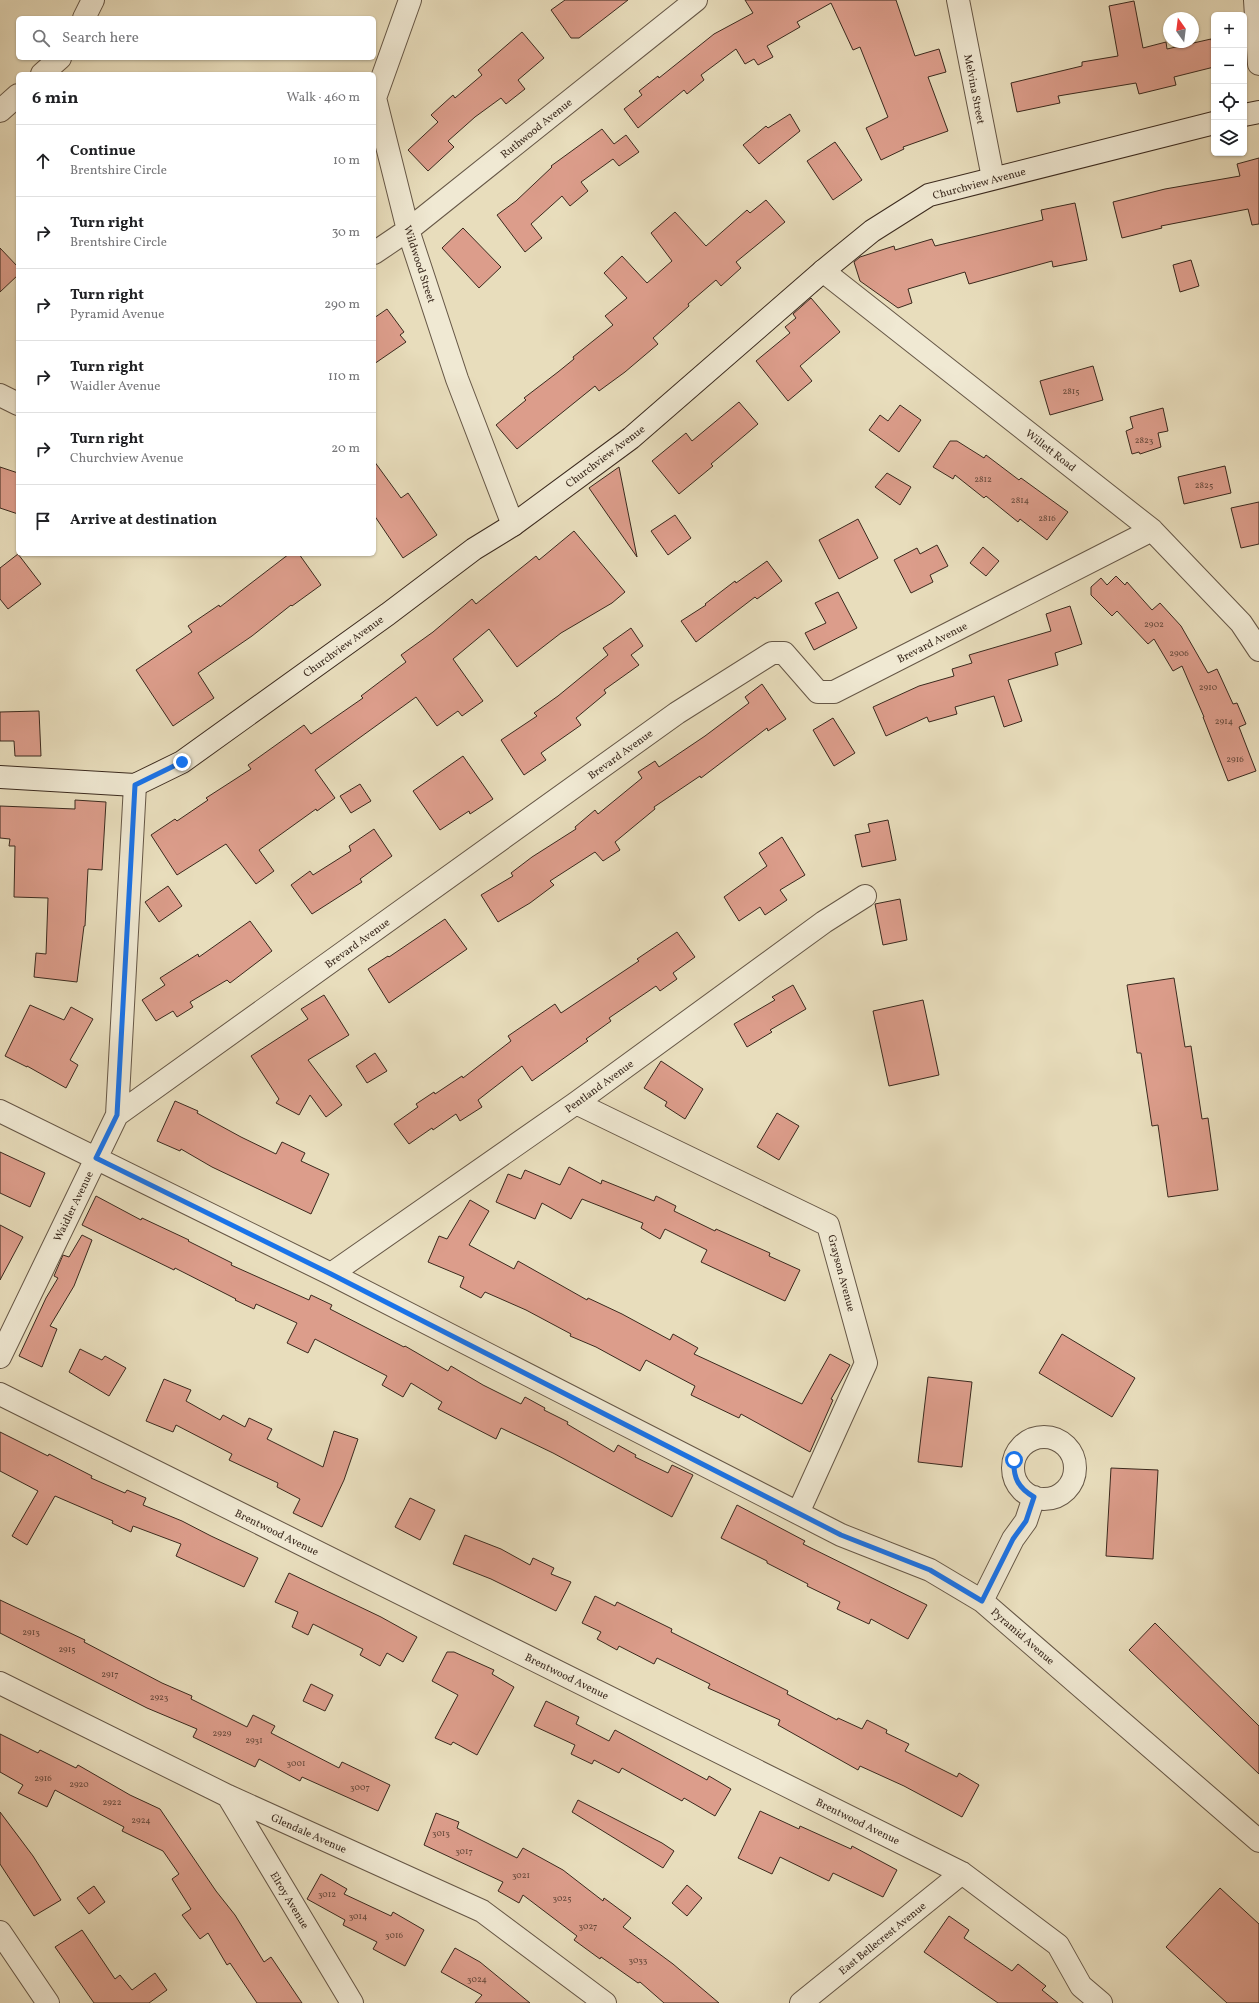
<!DOCTYPE html>
<html lang="en">
<head>
<meta charset="utf-8">
<style>
  :root { --surface:#fff; --page:#f2f2f2; --text:#202124; --muted:#757577; --line:#e0e0e0 }
  body { margin:0; font-family:Vollkorn,serif; background:var(--page); color:var(--text) }
  .controls { position:absolute; right:12px; top:12px; display:grid; overflow:hidden; border-radius:6px; box-shadow:0 1px 3px #0004 }
  .controls button { width:36px; height:36px; display:grid; place-items:center; padding:0; border:0; border-bottom:1px solid var(--line); background:var(--surface); color:var(--text); font:20px sans-serif }
  .compass { position:absolute; left:1163px; top:12px; width:36px; height:36px; border-radius:50%; background:var(--surface); box-shadow:0 1px 3px #0004; rotate:346deg }
  .stop { position:absolute; width:12px; height:12px; margin:-9px; border:3px solid #1a73e8; border-radius:50%; background:#fff }
  .stop.end { background:#1a73e8; border-color:#fff; box-shadow:0 1px 4px #0008 }
  .list { margin:0; padding:0; list-style:none }
  h2 { display:flex; justify-content:space-between; align-items:center; height:52px; margin:0; padding:0 16px; font-size:17px }
  h2 small { font-size:13px; font-weight:400; color:var(--muted) }
  .list li { display:grid; grid-template-columns:26px 1fr auto; gap:12px; align-items:center; box-sizing:border-box; height:72px; padding:0 16px; border-top:1px solid var(--line) }
  .list b { display:block; font-size:15px; white-space:nowrap }
  .list p { margin:0; font-size:13px; white-space:nowrap; color:var(--muted) }
  .list em { font-size:13px; font-style:normal; color:var(--muted) }
  .icon { flex:none; width:22px; height:22px; fill:none; stroke:currentColor; stroke-width:2; stroke-linecap:round; stroke-linejoin:round }
  .map { position:relative; flex:none; width:1259px; height:2003px; overflow:hidden }
  .search { position:absolute; background:var(--surface); box-shadow:0 1px 3px #0004; left:16px; top:16px; width:360px; height:44px; display:flex; align-items:center; gap:10px; box-sizing:border-box; padding:0 14px; border-radius:6px; color:var(--muted); font-size:15px }
  .panel { position:absolute; background:var(--surface); box-shadow:0 1px 3px #0004; left:16px; top:72px; width:360px; height:484px; border-radius:6px }
  .map>svg:first-child { display:block }
</style>
</head>
<body>
<div class="map">
<svg width="1259" height="2003" viewBox="0 0 1259 2003">
  <rect width="100%" height="100%" fill="#e8ddbc"/>
  <filter id="stains"><feTurbulence type="fractalNoise" baseFrequency=".005" numOctaves="4"/><feColorMatrix values="0 0 0 0 .2 0 0 0 0 .09 0 0 0 0 .02 0 0 0 .5 -.17"/></filter>
  <radialGradient id="worn" r=".72"><stop offset=".6" stop-color="#630" stop-opacity="0"/><stop offset="1" stop-color="#630" stop-opacity=".3"/></radialGradient>
  <!-- building -->
  <path fill="#dc9d8b" stroke="#3b2a1e" d="M565,0H628L579,38H571L551,10Z
    M745,0H896L915,56L939,49L946,72L928,77L948,131L903,147L904,149L881,160L866,128L888,117L860,47L853,50L831,3L797,22L800,27L767,46L773,57L758,65L754,59L745,64L736,49L701,75L704,80L687,94L684,90L638,128L624,109L642,95L639,91L658,76L659,78L714,34L753,13Z
    M1134,1L1143,48L1166,42L1167,49L1211,39L1214,51V67L1174,77L1176,85L1139,94L1136,83L1058,96L1060,103L1017,112L1011,83L1082,66V62L1118,56L1109,6Z
    M522,32L544,58L518,80L525,89L506,104L501,98L475,117L448,141L454,147L428,171L408,150L438,122L431,115L453,95L455,98L482,75L478,70Z
    M790,114L800,131L759,164L743,145L766,126L768,128Z
    M602,129L614,144L626,135L639,152L619,166L613,159L581,182L588,191L570,206L562,196L531,224L542,238L525,252L497,215L516,201L552,167L551,166Z
    M835,142L862,180L833,200L807,161Z
    M1259,158V224L1252,225L1248,209L1161,226L1162,228L1122,238L1113,202L1165,189L1240,176L1237,164Z
    M766,200L785,222L736,262L741,268L721,286L716,280L688,304L689,306L653,338L658,344L625,372L599,391L595,386L517,449L496,425L526,400L524,398L558,372L574,359L573,357L613,325L605,316L627,298L604,273L622,256L647,283L672,261L651,233L675,212L706,246L747,210L750,213Z
    M1075,203L1087,260L1053,267L1052,261L969,284L965,272L908,289L912,303L898,308L860,281L854,262L860,257L894,246L895,250L932,239L935,246L1043,220L1041,210Z
    M463,228L501,267L479,288L442,248Z
    M0,248L18,267V275L0,292Z
    M1191,260L1199,286L1180,292L1173,265Z
    M811,298L840,332L800,366L812,381L788,401L756,361L790,333L785,327L796,318L793,314Z
    M387,309L404,332L400,335L406,342L374,364V318Z
    M1093,366L1103,400L1050,415L1040,381Z
    M739,402L758,424L711,464L713,466L679,494L652,461L686,433L692,441Z
    M900,405L921,420L899,452L869,430L880,415L888,421Z
    M1163,408L1168,431L1158,433L1161,447L1140,454L1139,452L1132,454L1126,431L1133,428L1130,417Z
    M950,441H957L984,458L986,455L1019,480L1021,478L1068,512L1047,540L1020,519L1018,522L986,496L984,498L955,475L953,479L933,467Z
    M374,461L401,498L408,493L437,535L403,558L374,515Z
    M1225,466L1231,493L1184,504L1178,477Z
    M0,467L18,473V514L0,508Z
    M619,467L637,557L589,488Z
    M887,473L911,487L900,505L875,487Z
    M1259,502V544L1241,548L1231,508Z
    M675,515L691,538L668,555L651,531Z
    M858,519L878,558L839,579L819,540Z
    M574,531L625,592L612,603L561,633L517,667L489,629L453,659L483,701L462,716L458,711L437,726L416,697L315,770L335,798L317,811L316,809L259,850L274,871L256,884L226,844L177,875L151,835L175,819L177,821L208,800L206,798L251,769L248,765L304,725L311,734L363,698L361,696L406,662L401,655L433,632L472,599L476,604L536,556L539,560Z
    M937,545L948,566L930,575L933,582L911,593L894,560L917,548L920,554Z
    M983,547L999,561L986,576L970,563Z
    M18,554L41,584L8,609L0,599V568Z
    M289,554H299L321,585L292,606L291,605L252,636L198,673L214,698L173,726L136,670L192,632L188,626L219,605L220,607Z
    M767,561L782,581L757,599L755,597L696,642L681,621L706,605L705,604L735,581L736,583Z
    M1116,576L1125,585L1127,582L1152,610L1160,603L1181,626L1208,673L1217,669L1233,704L1237,703L1246,724L1239,727L1256,771L1228,781L1203,717H1204L1182,666L1173,671L1154,639L1148,644L1117,611L1112,616L1091,595V587L1101,578L1107,585Z
    M838,592L857,628L814,650L805,633L826,623L815,603Z
    M1070,606L1082,644L1055,653L1058,665L1008,680L1022,721L1004,727L994,696L955,707L957,714L929,722L927,717L886,736L873,707L919,686L954,676L952,669L972,663L969,655L1051,631L1046,614Z
    M631,628L643,646L631,655L639,665L604,690L606,693L576,718L581,725L541,753L546,760L524,775L501,740L537,716L534,713L558,696L608,655L603,648Z
    M762,684L786,719L768,731L767,728L701,778L700,776L654,807L655,809L615,842L620,850L603,861L595,852L550,881L554,885L530,903L498,922L481,895L513,876L511,873L532,857L576,829L575,827L595,810L598,814L642,778L638,772L655,761L659,767L705,736L749,703L745,697Z
    M39,711L41,756H15L14,741H0V712Z
    M833,718L855,753L834,766L813,730Z
    M463,756L493,799L470,814L469,811L440,830L413,791Z
    M360,784L371,801L351,813L340,796Z
    M75,800L106,802L102,870L88,869L85,926H84L77,982L34,977L36,953L46,954L48,898L14,897L15,846H9L10,839L0,838V806L75,809Z
    M888,820L896,860L862,867L855,835L870,832L868,824Z
    M374,829L392,856L360,879L362,882L312,914L291,885L310,871L313,875L351,851L349,846Z
    M782,837L805,875L780,890L787,900L765,915L760,907L739,921L724,897L767,866L759,853Z
    M168,886L182,906L159,922L145,902Z
    M900,899L907,940L883,945L875,904Z
    M445,919L467,949L389,1003L368,969L388,956L389,957Z
    M250,921L272,951L230,983L227,980L190,1002L193,1007L177,1017L173,1011L156,1021L142,1000L165,985L160,978L198,954L199,957Z
    M677,932L695,957L673,973L677,979L660,991L656,986L609,1018L611,1021L586,1039L588,1041L532,1081L522,1066L478,1100L482,1107L460,1121L456,1114L433,1130L432,1128L409,1144L394,1124L418,1107L416,1104L434,1092L435,1094L462,1076L463,1078L511,1041L508,1036L555,1004L561,1013L639,961L637,959Z
    M1174,978L1185,1047L1191,1046L1202,1119L1208,1118L1218,1190L1168,1197L1158,1125L1152,1126L1141,1053H1137L1127,985Z
    M793,985L806,1009L770,1030L772,1032L747,1047L734,1024L775,1000L772,997Z
    M324,995L349,1035L308,1060L342,1105L326,1117L310,1095L299,1115L276,1103L279,1099L251,1056L308,1019L301,1009Z
    M923,1000L939,1075L889,1086L873,1011Z
    M30,1005L64,1020L71,1007L93,1019L70,1060L78,1065L66,1088L27,1066V1067L5,1056Z
    M375,1053L387,1071L367,1083L356,1066Z
    M661,1061L703,1089L685,1119L665,1106L667,1102L644,1088Z
    M175,1101L198,1111L197,1113L241,1137L276,1154L282,1142L305,1153L301,1161L329,1174L311,1214L212,1167L181,1149L180,1151L157,1141Z
    M777,1113L799,1126L779,1160L757,1147Z
    M0,1152L45,1173L30,1207L0,1193Z
    M569,1167L601,1184L602,1180L654,1201L656,1196L676,1206L674,1211L715,1231L716,1229L770,1253L769,1256L800,1270L785,1301L701,1262L707,1250L665,1229L660,1239L641,1228L643,1223L582,1199L571,1219L542,1203L535,1219L496,1202L508,1174L521,1179L525,1170L560,1185Z
    M96,1196L141,1220L142,1218L189,1240L188,1241L232,1263L231,1265L309,1300L311,1295L332,1305L330,1309L404,1347L405,1346L448,1371L451,1366L483,1385L521,1404L525,1397L545,1408L544,1410L568,1422L567,1424L614,1452L618,1445L636,1455L635,1457L668,1473L672,1465L693,1475L672,1517L553,1453L501,1428L496,1439L438,1409L442,1402L411,1383L403,1397L382,1385L387,1376L315,1339L308,1353L287,1343L297,1323L256,1304L254,1309L235,1300L236,1299L175,1268L174,1270L82,1225Z
    M470,1200L489,1211L469,1245L514,1269L518,1261L587,1300L588,1298L622,1314L670,1340L673,1334L698,1348L694,1354L802,1404L830,1354L850,1365L831,1399L833,1400L810,1452L741,1414L739,1418L691,1395L695,1386L646,1360L640,1371L596,1347L570,1336L571,1334L526,1310L485,1292L481,1298L460,1287L464,1277L428,1262L439,1236L447,1239Z
    M0,1225L23,1237L0,1280Z
    M82,1235L92,1240L74,1286L50,1326L57,1329L42,1367L19,1356L46,1298L58,1278L54,1276L63,1255L69,1257Z
    M1062,1334L1135,1378L1112,1417L1039,1373Z
    M80,1349L102,1360L105,1356L126,1368L109,1396L69,1372Z
    M928,1377L972,1382L962,1467L918,1462Z
    M164,1379L191,1390L186,1401L220,1420L223,1415L245,1427L249,1418L272,1429L267,1439L323,1467L334,1431L358,1439L344,1480L322,1527L293,1513L300,1499L277,1487L278,1483L229,1460L232,1454L176,1425L173,1432L146,1421Z
    M0,1432L48,1456L49,1454L92,1476L91,1478L125,1493L127,1490L146,1498L143,1505L182,1521L211,1536L258,1558L244,1587L176,1556L181,1544L133,1526L131,1532L112,1523L113,1521L55,1496L27,1545L12,1536L38,1491L0,1471Z
    M1111,1468L1158,1470L1153,1559L1106,1556Z
    M410,1498L435,1510L420,1540L395,1527Z
    M737,1505L805,1541L803,1544L927,1605L908,1639L871,1619L869,1624L837,1609L840,1602L807,1586L808,1584L767,1563V1561L721,1538Z
    M465,1535L501,1549L530,1565L533,1558L554,1568L551,1574L571,1582L556,1611L491,1579L453,1564Z
    M289,1573L381,1617L417,1637L403,1662L387,1653L380,1666L360,1655L363,1649L313,1624L308,1635L292,1627L298,1612L275,1602Z
    M595,1596L615,1606L617,1602L672,1629L671,1632L788,1691L787,1694L837,1720L838,1718L862,1729L867,1720L887,1730L886,1733L909,1744L905,1751L957,1777L959,1773L979,1785L962,1817L904,1786L860,1766L858,1770L778,1725L780,1720L708,1688L710,1684L657,1658L654,1664L619,1646L617,1650L597,1639L601,1632L582,1623Z
    M0,1600L85,1640L84,1642L162,1683L192,1696L191,1699L247,1727L253,1715L275,1726L271,1733L339,1768L342,1762L390,1785L378,1811L302,1777L300,1781L259,1759L255,1767L193,1737L197,1729L147,1708L0,1633Z
    M1155,1623L1259,1726V1774L1129,1650Z
    M447,1652H454L494,1670L492,1674L514,1687L477,1755L453,1742L451,1745L435,1738L458,1695L432,1681Z
    M311,1684L333,1695L325,1711L303,1701Z
    M546,1701L579,1717L576,1724L609,1741L615,1730L707,1780L709,1776L731,1789L715,1816L684,1798L682,1801L622,1768L619,1773L594,1760L592,1764L571,1754L575,1745L534,1726Z
    M0,1734L38,1753L40,1750L76,1768L78,1765L130,1795L160,1809L216,1891L235,1915L264,1962L271,1957L302,2003H257L230,1963L227,1965L208,1933L200,1939L182,1915L191,1909L172,1879L179,1874L163,1851L122,1831L124,1827L55,1790L47,1807L18,1793L23,1785L0,1772Z
    M578,1800L662,1843L674,1851L663,1868L572,1812Z
    M760,1811L799,1829L800,1826L851,1849L852,1846L897,1870L883,1897L833,1873L829,1881L780,1857L772,1874L738,1858Z
    M0,1812L33,1856L61,1900L34,1916L0,1864Z
    M436,1813L459,1822L457,1828L517,1858L523,1848L563,1870L603,1901L604,1898L631,1918L623,1927L673,1964L719,2003H664L640,1982L638,1983L601,1957L600,1959L574,1940L577,1936L523,1895L519,1903L498,1891L503,1882L424,1845Z
    M321,1874L347,1889L344,1894L391,1916L393,1912L424,1930L405,1966L373,1949L377,1942L343,1925L345,1920L307,1899Z
    M687,1885L702,1898L687,1916L672,1903Z
    M94,1886L105,1902L89,1914L77,1898Z
    M1220,1888L1259,1924V2003H1227L1166,1947Z
    M949,1916L969,1930L964,1938L1012,1971L1018,1964L1046,1986L1042,1990L1058,2003H998L924,1952Z
    M82,1930L115,1979L120,1975L132,1990L155,1973L167,1990L149,2003H94L55,1947Z
    M455,1948L480,1962L530,2003H475L482,1995L441,1972Z"/>
  <g fill="none" stroke-linecap="round" stroke-linejoin="round">
    <!-- street casing -->
    <g stroke="#665746" stroke-width="24">
      <path id="street" d="M410,0L375,98L408,230L457,379L513,525
        M958,0L993,178
        M1255,0L1259,64
        M84,18L93,0
        M42,74L60,58
        M0,111L18,95
        M374,253L408,230L696,0
        M823,271L1152,530L1241,623L1259,650
        M0,395L18,404
        M576,1103L828,1225L866,1363L798,1513
        M0,1111L331,1274L841,1535L930,1570L982,1601L1259,1841
        M117,1115L677,713L772,653H784L818,692H834L1152,530
        M331,1274L576,1103L824,922L865,896
        M0,1357L117,1115L135,785
        M0,1394L962,1873L1058,1945L1081,1986L1101,2003
        M1013 1468a31 31 0 1 1 62 0a31 31 0 1 1-62 0Z
        M982,1601L1013,1539L1026,1521L1034,1497
        M0,1683L228,1796L482,1911L605,2003
        M228,1796L352,2003
        M0,1932L48,2003
        M801,2003L962,1873"/>
    </g>
    <!-- secondary casing -->
    <g stroke="#3b2a1e" stroke-width="24">
      <path id="secondary" d="M1244,115L1259,112
        M0,777L135,785L182,762L388,614L474,549L513,525L631,438L823,271L872,231L929,195L1214,123"/>
    </g>
    <!-- street -->
    <use href="#street" stroke="#f0e9d3" stroke-width="22"/>
    <!-- secondary -->
    <use href="#secondary" stroke="#f0e9d3" stroke-width="22"/>
  </g>
  <g fill="none" stroke-linecap="round" stroke-linejoin="round">
    <!-- route -->
    <path stroke="#1a73e8" stroke-width="5" d="M182,762L135,785L117,1115L96,1158L331,1274L841,1535L930,1570L982,1601L1013,1539L1026,1521L1034,1497C1018,1488 1013,1477 1014,1460"/>
  </g>
  <g text-anchor="middle" stroke-width="4" stroke-linejoin="round" paint-order="stroke">
    <!-- number labels -->
    <g font-size="9" fill="#634739">
      <text x="1071" y="394">2815</text>
      <text x="1144" y="443">2823</text>
      <text x="983" y="482">2812</text>
      <text x="1204" y="488">2825</text>
      <text x="1020" y="503">2814</text>
      <text x="1047" y="521">2816</text>
      <text x="1154" y="627">2902</text>
      <text x="1179" y="656">2906</text>
      <text x="1208" y="690">2910</text>
      <text x="1224" y="724">2914</text>
      <text x="1235" y="762">2916</text>
      <text x="31" y="1635">2913</text>
      <text x="67" y="1652">2915</text>
      <text x="110" y="1677">2917</text>
      <text x="159" y="1700">2923</text>
      <text x="222" y="1736">2929</text>
      <text x="254" y="1743">2931</text>
      <text x="296" y="1766">3001</text>
      <text x="43" y="1781">2916</text>
      <text x="79" y="1787">2920</text>
      <text x="360" y="1790">3007</text>
      <text x="112" y="1805">2922</text>
      <text x="141" y="1823">2924</text>
      <text x="441" y="1836">3013</text>
      <text x="464" y="1854">3017</text>
      <text x="521" y="1878">3021</text>
      <text x="327" y="1897">3012</text>
      <text x="562" y="1901">3025</text>
      <text x="358" y="1919">3014</text>
      <text x="588" y="1929">3027</text>
      <text x="394" y="1938">3016</text>
      <text x="638" y="1963">3033</text>
      <text x="477" y="1982">3024</text>
    </g>
    <!-- street labels -->
    <g font-size="11" fill="#3b2a1e" stroke="#f0e9d3">
      <text transform="translate(975 89) rotate(79)" y="4">Melvina Street</text>
      <text transform="translate(536 128) rotate(-39)" y="4">Ruthwood Avenue</text>
      <text transform="translate(979 183) rotate(-15)" y="4">Churchview Avenue</text>
      <text transform="translate(420 264) rotate(72)" y="4">Wildwood Street</text>
      <text transform="translate(1051 450) rotate(38)" y="4">Willett Road</text>
      <text transform="translate(605 456) rotate(-37)" y="4">Churchview Avenue</text>
      <text transform="translate(932 642) rotate(-27)" y="4">Brevard Avenue</text>
      <text transform="translate(343 646) rotate(-36)" y="4">Churchview Avenue</text>
      <text transform="translate(620 754) rotate(-36)" y="4">Brevard Avenue</text>
      <text transform="translate(357 943) rotate(-36)" y="4">Brevard Avenue</text>
      <text transform="translate(599 1086) rotate(-36)" y="4">Pentland Avenue</text>
      <text transform="translate(73 1206) rotate(-64)" y="4">Waidler Avenue</text>
      <text transform="translate(842 1273) rotate(75)" y="4">Grayson Avenue</text>
      <text transform="translate(277 1532) rotate(26)" y="4">Brentwood Avenue</text>
      <text transform="translate(1023 1636) rotate(41)" y="4">Pyramid Avenue</text>
      <text transform="translate(567 1676) rotate(26)" y="4">Brentwood Avenue</text>
      <text transform="translate(858 1821) rotate(26)" y="4">Brentwood Avenue</text>
      <text transform="translate(309 1833) rotate(24)" y="4">Glendale Avenue</text>
      <text transform="translate(290 1900) rotate(59)" y="4">Elroy Avenue</text>
      <text transform="translate(882 1938) rotate(-39)" y="4">East Bellecrest Avenue</text>
    </g>
  </g>
  <rect width="100%" height="100%" filter="url(#stains)"/>
  <rect width="100%" height="100%" fill="url(#worn)"/>
</svg>
<div class="controls">
<button>+</button>
<button>−</button>
<button><svg class="icon" aria-label="locate" viewBox="0 0 24 24"><circle cx="12" cy="12" r="6"/><path d="M12 2v4M12 18v4M2 12h4M18 12h4"/></svg></button>
<button><svg class="icon" aria-label="layers" viewBox="0 0 24 24"><path d="M12 4l9 5-9 5-9-5zM3 14l9 5 9-5"/></svg></button>
</div>
<svg class="compass" viewBox="-18 -18 36 36"><path d="M0-13l5 13h-10z" fill="#e53935"/><path d="M0 13l5-13h-10z" fill="#757577"/></svg>
<div class="stop" style="left:1014px;top:1460px"></div>
<div class="stop end" style="left:182px;top:762px"></div>
<div class="search"><svg class="icon" aria-label="search" viewBox="0 0 24 24"><circle cx="10" cy="10" r="6"/><path d="M15 15l6 6"/></svg>Search here</div>
<section class="panel">
<h2>6 min<small>Walk · 460 m</small></h2>
<ul class="list">
<li><svg class="icon" aria-label="ahead" viewBox="0 0 24 24"><path d="M12 20V5M6 11l6-6 6 6"/></svg><div><b>Continue</b><p>Brentshire Circle</p></div><em>10 m</em></li>
<li><svg class="icon" aria-label="right" viewBox="0 0 24 24"><path d="M7 20v-9h11M14 6l5 5-5 5"/></svg><div><b>Turn right</b><p>Brentshire Circle</p></div><em>30 m</em></li>
<li><svg class="icon" aria-label="right" viewBox="0 0 24 24"><path d="M7 20v-9h11M14 6l5 5-5 5"/></svg><div><b>Turn right</b><p>Pyramid Avenue</p></div><em>290 m</em></li>
<li><svg class="icon" aria-label="right" viewBox="0 0 24 24"><path d="M7 20v-9h11M14 6l5 5-5 5"/></svg><div><b>Turn right</b><p>Waidler Avenue</p></div><em>110 m</em></li>
<li><svg class="icon" aria-label="right" viewBox="0 0 24 24"><path d="M7 20v-9h11M14 6l5 5-5 5"/></svg><div><b>Turn right</b><p>Churchview Avenue</p></div><em>20 m</em></li>
<li><svg class="icon" aria-label="arrive" viewBox="0 0 24 24"><path d="M6 21V4h12l-3 4 3 4H6"/></svg><div><b>Arrive at destination</b></div></li>
</ul>
</section>
</div>
</body>
</html>
